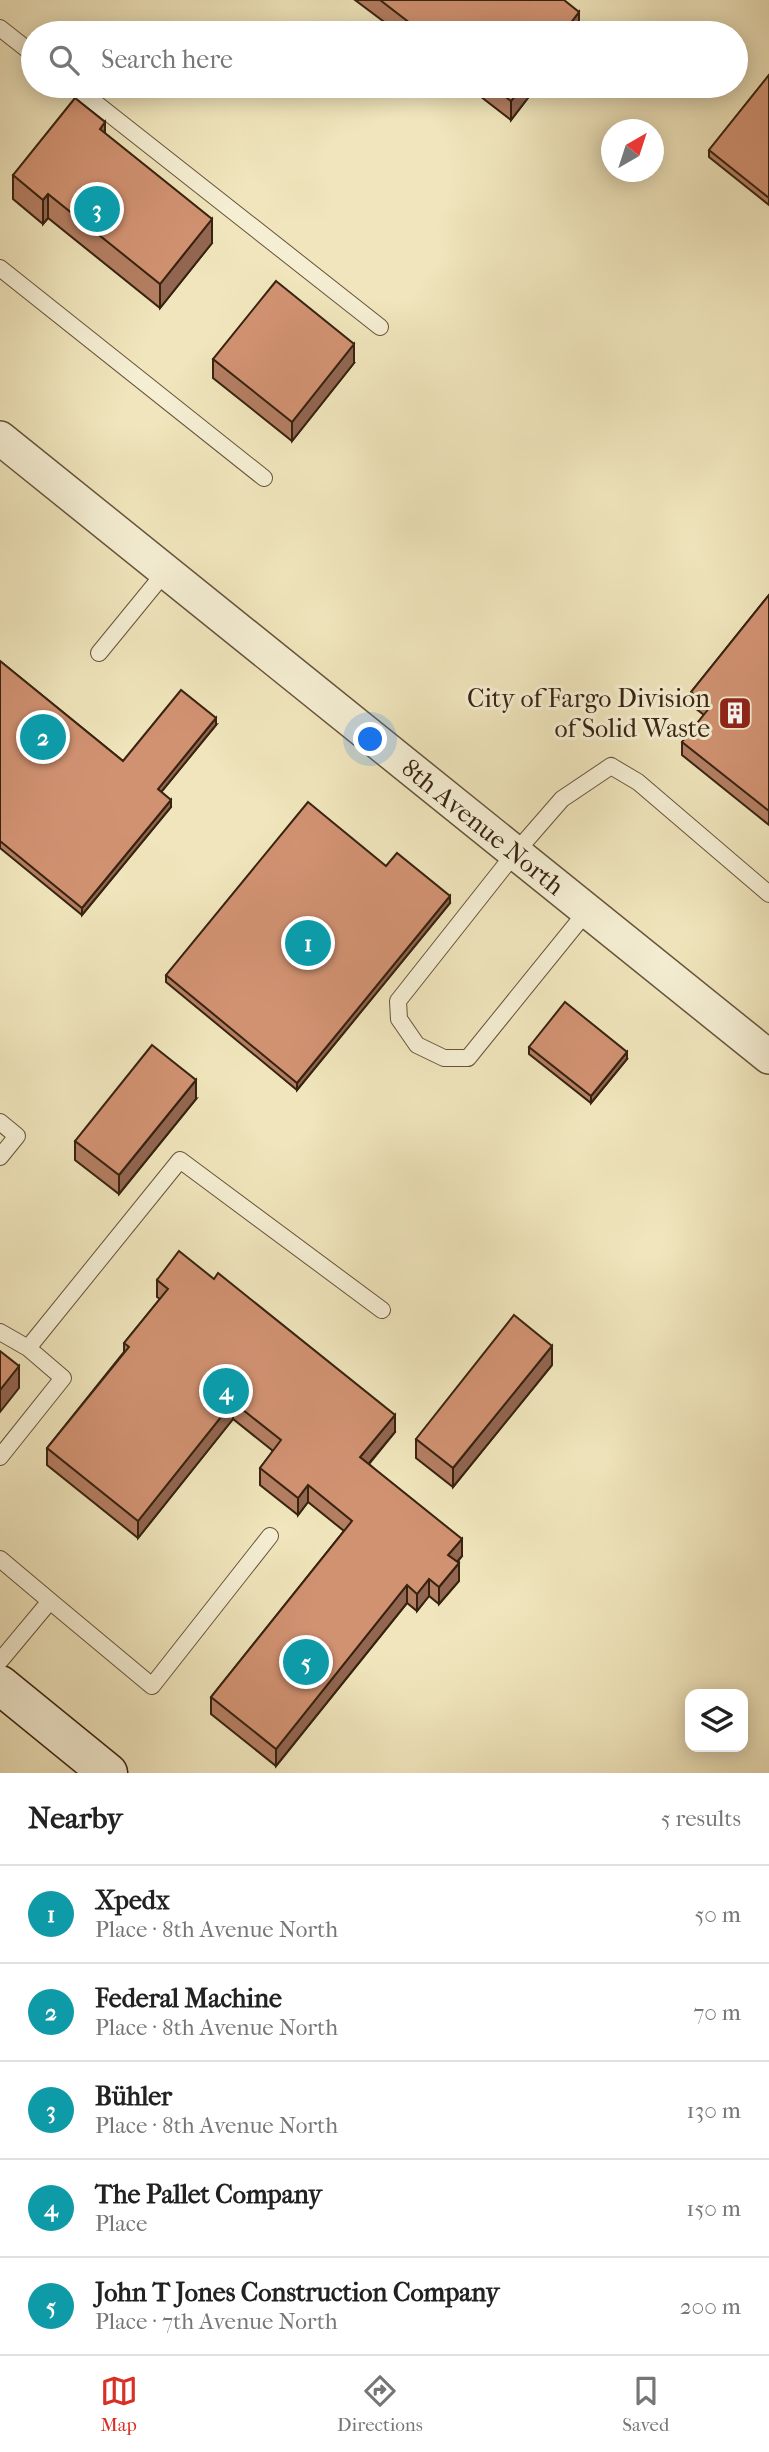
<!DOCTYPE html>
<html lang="en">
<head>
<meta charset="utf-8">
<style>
  :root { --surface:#fff; --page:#f6f6f6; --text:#222; --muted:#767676; --line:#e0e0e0; --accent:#d93025 }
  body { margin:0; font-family:"IM FELL French Canon",serif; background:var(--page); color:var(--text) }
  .controls { position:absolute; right:21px; bottom:21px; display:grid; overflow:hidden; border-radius:14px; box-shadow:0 4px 18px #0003 }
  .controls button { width:63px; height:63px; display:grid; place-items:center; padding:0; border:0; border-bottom:2px solid var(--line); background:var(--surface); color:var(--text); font:35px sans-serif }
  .compass { position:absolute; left:601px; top:119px; width:63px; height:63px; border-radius:50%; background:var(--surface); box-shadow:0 4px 18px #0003; rotate:39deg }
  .you { position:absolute; left:371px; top:740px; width:24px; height:24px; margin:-18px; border:5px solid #fff; border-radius:50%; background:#1a73e8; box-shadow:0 0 0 10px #1a73e833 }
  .badge { display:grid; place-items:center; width:46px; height:46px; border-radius:50%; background:var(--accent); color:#fff; font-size:23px; font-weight:700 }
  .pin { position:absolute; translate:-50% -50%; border:4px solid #fff; box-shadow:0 2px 7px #0006 }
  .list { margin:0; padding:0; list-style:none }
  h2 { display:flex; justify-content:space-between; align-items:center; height:91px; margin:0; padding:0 28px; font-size:30px }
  h2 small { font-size:23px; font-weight:400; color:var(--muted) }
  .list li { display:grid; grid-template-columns:46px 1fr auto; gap:21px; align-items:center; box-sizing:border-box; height:98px; padding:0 28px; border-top:2px solid var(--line) }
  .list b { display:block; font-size:26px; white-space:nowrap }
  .list p { margin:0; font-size:23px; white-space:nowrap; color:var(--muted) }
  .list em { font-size:23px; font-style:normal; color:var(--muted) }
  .icon { flex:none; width:38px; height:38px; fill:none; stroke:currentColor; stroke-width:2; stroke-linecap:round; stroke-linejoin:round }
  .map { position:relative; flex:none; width:769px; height:1773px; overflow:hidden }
  .search { position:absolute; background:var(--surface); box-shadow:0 4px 18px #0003; left:21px; right:21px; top:21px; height:77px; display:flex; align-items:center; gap:18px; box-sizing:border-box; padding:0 24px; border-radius:38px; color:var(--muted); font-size:26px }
  .sheet { height:581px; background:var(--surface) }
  nav { display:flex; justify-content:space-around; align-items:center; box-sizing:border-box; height:98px; border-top:2px solid var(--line); background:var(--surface); font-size:19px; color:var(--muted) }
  nav a { display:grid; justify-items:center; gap:4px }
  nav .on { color:var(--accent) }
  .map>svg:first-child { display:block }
</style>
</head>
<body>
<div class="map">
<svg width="769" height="1773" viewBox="0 0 769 1773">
  <rect width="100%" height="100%" fill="#f0e5bc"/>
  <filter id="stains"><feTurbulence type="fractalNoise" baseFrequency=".00286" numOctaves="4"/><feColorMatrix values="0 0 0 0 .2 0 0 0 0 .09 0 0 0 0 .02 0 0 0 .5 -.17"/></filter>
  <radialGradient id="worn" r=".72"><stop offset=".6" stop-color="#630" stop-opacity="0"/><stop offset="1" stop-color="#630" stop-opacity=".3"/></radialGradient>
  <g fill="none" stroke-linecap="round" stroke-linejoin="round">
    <!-- service casing -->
    <g stroke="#66543b" stroke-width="18">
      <path id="service" d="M0,28L33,54
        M74,86L380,327
        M0,268L264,478
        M99,653L166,571
        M587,911L468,1058H444L417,1045L399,1019L398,1001L515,853L562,799L611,766L638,782L769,894
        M0,1122L17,1136L0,1157
        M0,1332L28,1348
        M0,1457L63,1378L28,1348L180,1160L382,1310
        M0,1559L50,1601L0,1661
        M50,1601L152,1686L270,1536"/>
    </g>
    <!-- minor casing -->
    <g stroke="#66543b" stroke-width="36">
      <g id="minor">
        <path id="s1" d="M0,438L769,1057"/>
      </g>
    </g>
    <!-- secondary casing -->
    <g stroke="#382310" stroke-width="41">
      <path id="secondary" d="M0,1685L108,1773"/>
    </g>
    <!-- service -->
    <use href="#service" stroke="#f5eed3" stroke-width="16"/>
    <!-- minor -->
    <use href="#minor" stroke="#f5eed3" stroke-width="33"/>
    <!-- secondary -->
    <use href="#secondary" stroke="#f5eed3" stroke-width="38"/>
  </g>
  <!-- wall -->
  <path fill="#b47e62" stroke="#382310" stroke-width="2" d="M355,0H564L579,31L578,33H399Z
    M769,75V205L709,157V150Z
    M467,86H537L511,120Z
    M105,134L212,243L160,308L48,218L43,224L13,199V175Z
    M213,359L354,363L292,441L213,378Z
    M769,595V825L682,755V742L704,715L691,705V692Z
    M0,661L123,761L216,725L161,792L171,807L82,915L0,848Z
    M386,866L450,903L297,1090L166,982V975Z
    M529,1047L627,1059L591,1103L529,1054Z
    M196,1099L119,1194L75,1160V1141Z
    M157,1280L395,1432L369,1464L462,1556L457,1562L459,1581L439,1604L429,1596L417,1611L407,1603L276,1766L211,1714V1697L344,1531L308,1502L298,1515L260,1485V1468L273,1451L233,1419L138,1538L47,1465V1448L124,1352V1343L160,1299L157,1297Z
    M552,1365L453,1487L416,1458V1439Z"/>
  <!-- shaded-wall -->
  <path fill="#926650" stroke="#382310" stroke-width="2" d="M579,12V31L578,33H563Z
    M523,86H537L511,120V101Z
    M105,122V146L100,129Z
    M48,194V218L43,224V200Z
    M212,219V243L160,308V284Z
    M354,344V363L292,441V422Z
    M216,718V725L158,796V789Z
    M171,800V807L82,915V908Z
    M450,896V903L297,1090V1083Z
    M627,1052V1059L591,1103V1096Z
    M196,1080V1099L119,1194V1175Z
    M552,1346V1365L453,1487V1468Z
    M19,1366V1388L0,1412V1390Z
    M233,1402V1419L138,1538V1521Z
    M395,1415V1432L360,1474V1457Z
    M308,1485V1502L298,1515V1498Z
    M462,1539V1556L448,1572V1555Z
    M459,1563V1581L439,1604V1587Z
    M429,1579V1596L417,1611V1594Z
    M407,1585V1603L276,1766V1749Z"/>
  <!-- building -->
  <path fill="#d19272" stroke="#382310" stroke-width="2" d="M380,0H564L579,12L563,33H423Z
    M769,75V198L709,150Z
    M491,86H523L511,101Z
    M75,98L105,122L100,129L212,219L160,284L48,194L43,200L13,175Z
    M276,281L354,344L292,422L213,359Z
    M769,595V811L682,742L710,707L691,692Z
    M0,661L123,761L181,690L216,718L158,789L171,800L82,908L0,841Z
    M308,802L386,866L397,853L450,896L297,1083L166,975Z
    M565,1002L627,1052L591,1096L529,1047Z
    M152,1045L196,1080L119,1175L75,1141Z
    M179,1251L214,1279L218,1273L395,1415L360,1457L462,1539L448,1555L459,1563L439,1587L429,1579L417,1594L407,1585L276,1749L211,1697L352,1521L308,1485L298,1498L260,1468L281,1440L233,1402L138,1521L47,1448L129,1347L124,1343L168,1289L157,1280Z
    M514,1315L552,1346L453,1468L416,1439Z
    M0,1351L19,1366L0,1390Z"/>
  <!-- icons -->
  <defs>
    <g id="building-square" transform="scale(1.75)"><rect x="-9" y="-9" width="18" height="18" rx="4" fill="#8f2418" stroke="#f5eed3"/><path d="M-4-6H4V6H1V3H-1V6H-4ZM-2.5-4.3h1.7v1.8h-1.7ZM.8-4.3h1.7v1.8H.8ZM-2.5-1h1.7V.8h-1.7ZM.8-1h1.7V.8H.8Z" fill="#fff"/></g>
  </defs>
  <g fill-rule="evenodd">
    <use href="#building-square" x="735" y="713"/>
  </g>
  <g text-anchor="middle" stroke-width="6" stroke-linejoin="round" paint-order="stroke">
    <!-- poi labels -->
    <g font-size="26" fill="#382310" stroke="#f5eed3" text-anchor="end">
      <text x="710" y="707">City of Fargo Division<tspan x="710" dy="30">of Solid Waste</tspan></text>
    </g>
    <!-- street labels -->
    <g font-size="26" fill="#382310" stroke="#f5eed3">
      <text dy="9" stroke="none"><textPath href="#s1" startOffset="620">8th Avenue North</textPath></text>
    </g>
  </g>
  <rect width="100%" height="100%" filter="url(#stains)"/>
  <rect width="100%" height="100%" fill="url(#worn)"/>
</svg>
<div class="controls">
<button><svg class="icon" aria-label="layers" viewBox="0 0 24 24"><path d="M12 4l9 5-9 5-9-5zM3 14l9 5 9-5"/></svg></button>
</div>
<svg class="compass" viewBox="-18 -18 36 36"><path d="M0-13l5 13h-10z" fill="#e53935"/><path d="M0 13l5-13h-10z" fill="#767676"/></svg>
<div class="you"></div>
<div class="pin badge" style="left:308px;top:943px;background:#0f9aa8">1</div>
<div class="pin badge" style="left:43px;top:737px;background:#0f9aa8">2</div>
<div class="pin badge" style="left:97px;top:209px;background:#0f9aa8">3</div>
<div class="pin badge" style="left:226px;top:1391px;background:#0f9aa8">4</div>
<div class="pin badge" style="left:306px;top:1662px;background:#0f9aa8">5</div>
<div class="search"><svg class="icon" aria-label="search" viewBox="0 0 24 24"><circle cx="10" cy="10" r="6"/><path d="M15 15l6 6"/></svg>Search here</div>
</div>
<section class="sheet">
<h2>Nearby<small>5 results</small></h2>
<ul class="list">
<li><span class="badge" style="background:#0f9aa8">1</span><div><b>Xpedx</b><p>Place · 8th Avenue North</p></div><em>50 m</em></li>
<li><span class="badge" style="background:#0f9aa8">2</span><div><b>Federal Machine</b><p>Place · 8th Avenue North</p></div><em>70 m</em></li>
<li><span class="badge" style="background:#0f9aa8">3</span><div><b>Bühler</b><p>Place · 8th Avenue North</p></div><em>130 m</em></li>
<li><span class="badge" style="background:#0f9aa8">4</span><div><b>The Pallet Company</b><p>Place</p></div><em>150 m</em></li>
<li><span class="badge" style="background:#0f9aa8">5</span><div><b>John T Jones Construction Company</b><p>Place · 7th Avenue North</p></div><em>200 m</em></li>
</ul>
</section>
<nav>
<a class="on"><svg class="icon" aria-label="map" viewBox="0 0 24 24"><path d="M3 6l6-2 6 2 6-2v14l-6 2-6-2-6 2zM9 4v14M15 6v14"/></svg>Map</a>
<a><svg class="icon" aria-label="directions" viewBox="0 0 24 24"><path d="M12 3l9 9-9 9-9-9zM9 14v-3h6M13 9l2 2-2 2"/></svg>Directions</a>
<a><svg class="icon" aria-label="saved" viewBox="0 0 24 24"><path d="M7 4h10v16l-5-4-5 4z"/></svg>Saved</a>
</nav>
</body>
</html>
